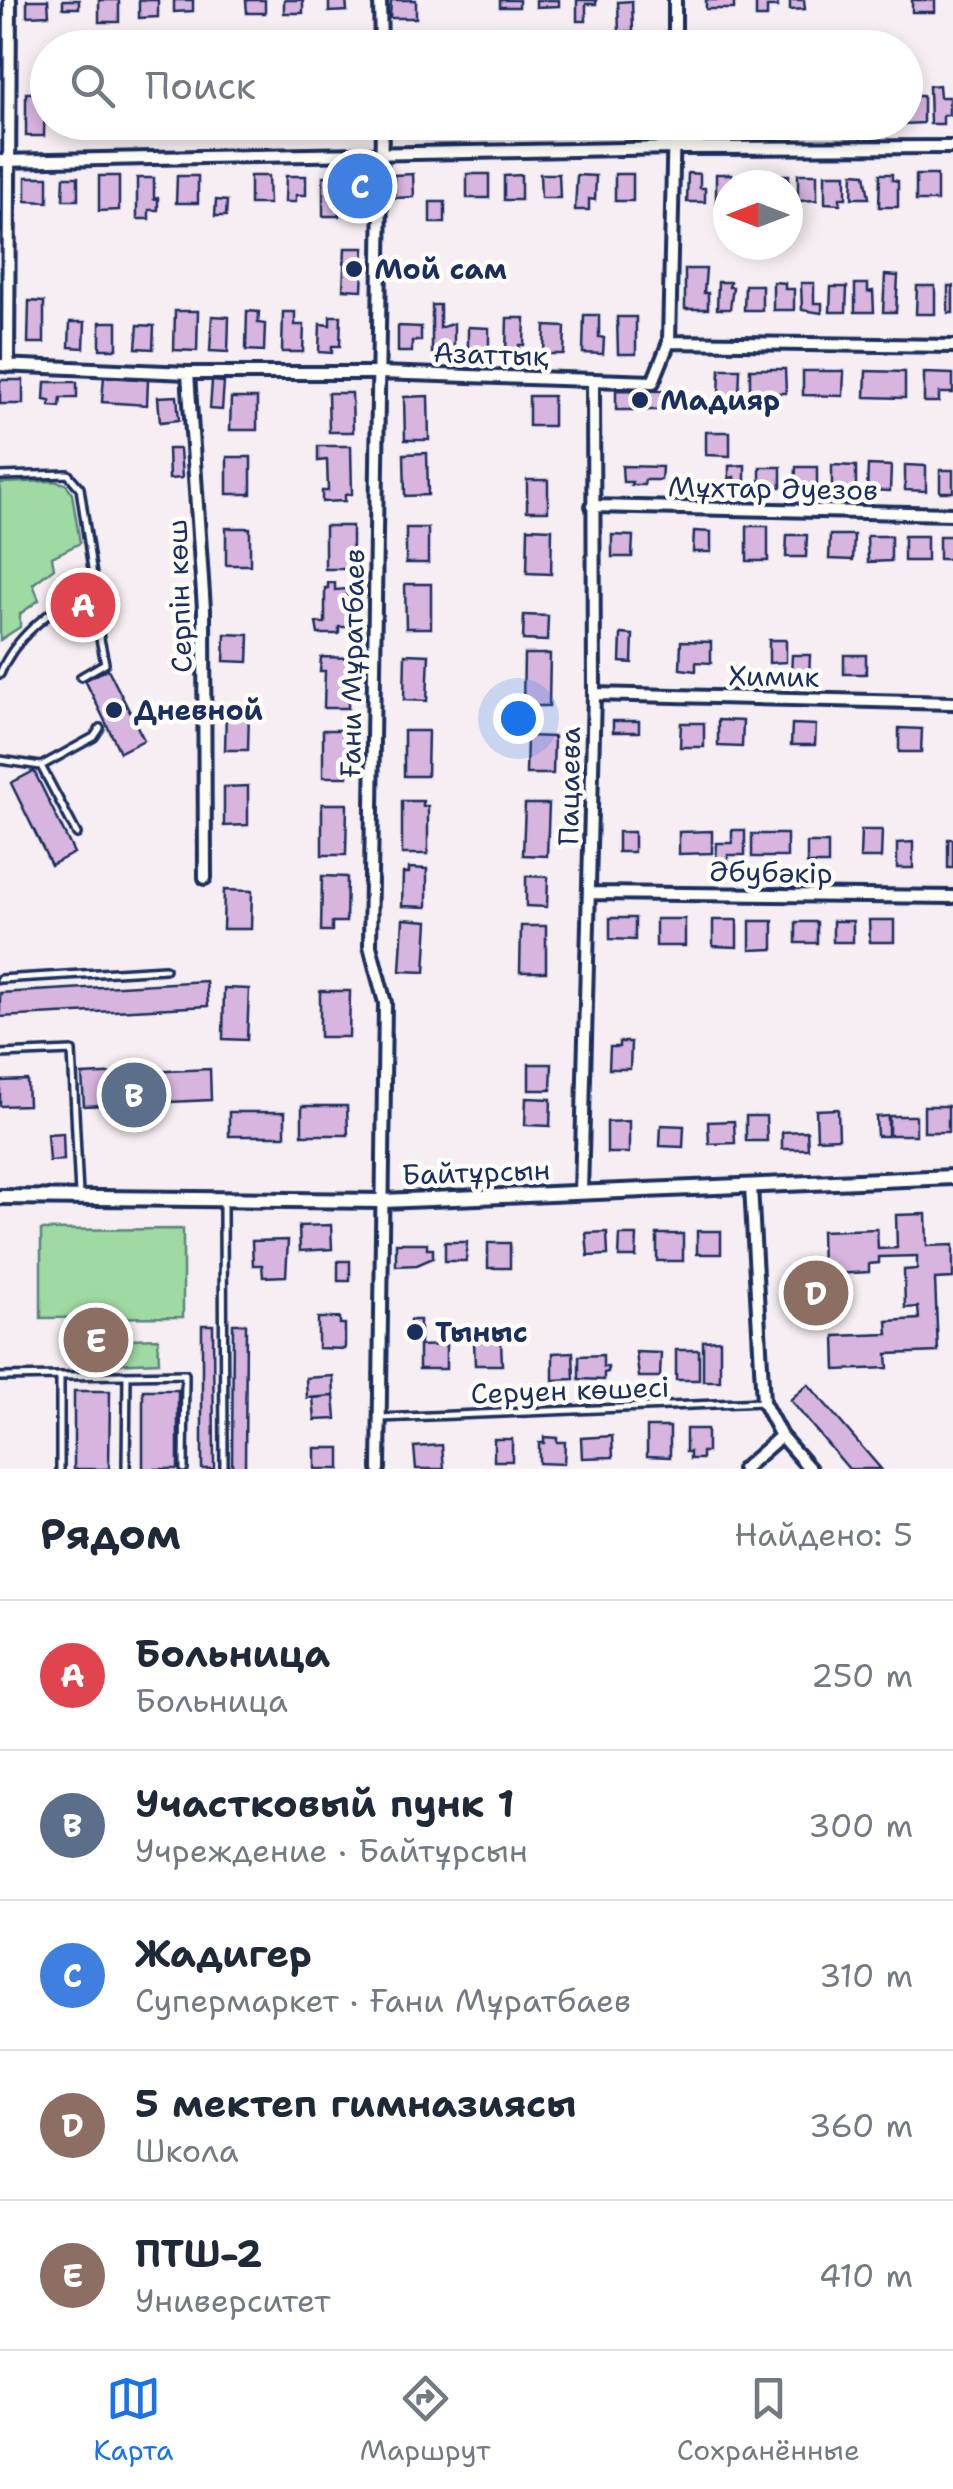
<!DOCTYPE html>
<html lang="ru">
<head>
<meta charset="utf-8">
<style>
  :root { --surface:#fff; --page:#f6f6f7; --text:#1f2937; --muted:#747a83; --line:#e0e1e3; --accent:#1a73e8 }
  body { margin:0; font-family:"Shantell Sans",sans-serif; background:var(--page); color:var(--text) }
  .compass { position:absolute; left:713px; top:170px; width:90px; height:90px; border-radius:50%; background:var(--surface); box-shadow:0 5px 15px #0003; rotate:270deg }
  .you { position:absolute; left:518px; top:718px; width:35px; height:35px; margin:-25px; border:8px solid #fff; border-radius:50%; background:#1a73e8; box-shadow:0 0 0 15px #1a73e833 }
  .badge { display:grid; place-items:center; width:65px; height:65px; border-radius:50%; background:var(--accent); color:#fff; font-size:32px; font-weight:700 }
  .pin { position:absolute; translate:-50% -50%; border:5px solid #fff; box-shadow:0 2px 10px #0006 }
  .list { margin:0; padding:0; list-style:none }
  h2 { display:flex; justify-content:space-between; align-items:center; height:130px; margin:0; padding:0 40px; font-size:42px }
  h2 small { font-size:32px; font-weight:400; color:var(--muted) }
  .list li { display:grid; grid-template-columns:65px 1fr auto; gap:30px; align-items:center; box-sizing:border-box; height:150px; padding:0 40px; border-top:2px solid var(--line) }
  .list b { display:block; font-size:38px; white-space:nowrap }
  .list p { margin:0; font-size:32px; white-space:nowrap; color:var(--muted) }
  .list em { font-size:32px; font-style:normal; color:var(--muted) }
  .icon { flex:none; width:55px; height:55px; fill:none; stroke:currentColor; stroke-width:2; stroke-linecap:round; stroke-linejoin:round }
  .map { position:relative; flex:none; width:953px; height:1469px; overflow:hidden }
  .search { position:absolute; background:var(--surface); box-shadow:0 5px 15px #0003; left:30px; right:30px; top:30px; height:110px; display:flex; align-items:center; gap:25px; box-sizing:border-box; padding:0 35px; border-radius:55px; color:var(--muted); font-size:38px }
  .sheet { height:880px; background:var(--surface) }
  nav { display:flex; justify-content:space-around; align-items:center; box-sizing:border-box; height:140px; border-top:2px solid var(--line); background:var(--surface); font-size:28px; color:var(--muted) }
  nav a { display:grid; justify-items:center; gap:5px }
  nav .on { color:var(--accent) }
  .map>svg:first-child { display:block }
</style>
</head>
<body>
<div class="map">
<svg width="953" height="1469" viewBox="0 0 953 1469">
  <rect width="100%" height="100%" fill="#f6eef2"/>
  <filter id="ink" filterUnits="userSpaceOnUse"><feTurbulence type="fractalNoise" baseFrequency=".01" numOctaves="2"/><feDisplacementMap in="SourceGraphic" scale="20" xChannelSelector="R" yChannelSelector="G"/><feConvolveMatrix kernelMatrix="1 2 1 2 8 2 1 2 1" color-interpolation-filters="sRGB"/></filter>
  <g filter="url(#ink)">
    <!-- green -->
    <path fill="#9edaa2" stroke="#5c8480" stroke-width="2.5" d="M54,481L66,484L72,494L80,543L52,557L54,568L33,584L39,600L20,614V627L0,640V483Z
      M183,1229V1317L41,1318V1230Z
      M158,1338L159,1362L108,1364L107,1340Z"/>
    <!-- building -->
    <path fill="#d8b5df" stroke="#1b2f5e" stroke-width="2.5" d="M27,0H48L49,15L27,16Z
      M63,0H79V8H63Z
      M99,0H119V22H99Z
      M139,0H158V17L139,18Z
      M174,0H193V11L174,12Z
      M246,0H265V13H247Z
      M284,0H303V13H284Z
      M329,0H346L347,11L329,12Z
      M391,0H416V18H390Z
      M500,0H519V7H500Z
      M536,0H559V6L536,7Z
      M577,0H596V4H586V21H577Z
      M706,0H734V9H706Z
      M756,0H777L778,7H767V17H756Z
      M790,0H804L805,9L790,10Z
      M912,0H935V12H912Z
      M632,1L633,31L619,32L618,2Z
      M916,76V96H923V123L903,124L906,77Z
      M939,85L940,97H949V115H943V124H930L929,86Z
      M26,93H45L44,136H26Z
      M62,122H78V132H62Z
      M99,122H111V135H99Z
      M135,122H153V135L135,134Z
      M211,122H229V135H211Z
      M247,122H267V132H247Z
      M284,122H300V132H284Z
      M323,122H346V130H323Z
      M393,122H413L412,130H393Z
      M430,122H449V131H430Z
      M502,122H520V130L502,131Z
      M541,122H561V130H541Z
      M575,122H590V130H575Z
      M612,122H630V129H611Z
      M685,122H707V130H685Z
      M351,170H365L366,192H352Z
      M688,173L700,174V188H705V202H687Z
      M743,173H758L761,185H743Z
      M853,173L865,174L869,198H852Z
      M413,174L414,197L395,198L394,175Z
      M467,174H489V198H467Z
      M540,174H559L560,198H541Z
      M615,174H633V201H615Z
      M716,174H732V179L740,180V185H728V202H716Z
      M798,174H817V200L798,201Z
      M825,174H846V198H840V204L825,203Z
      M880,174H892V180L898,181V207H879Z
      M521,175V200H504V176Z
      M577,175L596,176L595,200L589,199V210H575Z
      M771,175H789L788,200V185H771Z
      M916,175H937V201H916Z
      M99,176H119V210L99,211Z
      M177,176H198V203H176Z
      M250,176H268L269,204H250Z
      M286,176H306V195H296V202H285Z
      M323,176H337L339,216H323Z
      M26,177H48V202L26,201Z
      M64,177H78V200H63Z
      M137,178H154V199L158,198V210H149V219H137Z
      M216,200L227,201L226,216H215Z
      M430,202H445V223H430Z
      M345,248H364L362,290L343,289Z
      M685,269H706L704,293H708V309H685Z
      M885,275L898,276L896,312H883Z
      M718,282H730L729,287H733L730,309H717Z
      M773,282L785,283V289H794V310H773Z
      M801,283H814V303H822V313L802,310Z
      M855,284H868V292L873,291L874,312H855Z
      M745,285H762V310H744Z
      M917,286H935V314H916Z
      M948,286H953V313H948Z
      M831,287H847L846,312H830Z
      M29,301L44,302V343H28Z
      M432,305H440V328L454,323V353H432Z
      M175,311H198L197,351L174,350Z
      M247,311L259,312L258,323L265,324L264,351L246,350Z
      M283,312H295V325H304L303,352H282Z
      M584,315H599V337L604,338L603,354L583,353Z
      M212,316L229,317L228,352L210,351Z
      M330,316H341L340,346H332V353L319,352L320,324L330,325Z
      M617,317H636V354H618Z
      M507,318H525L524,345H519L518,355L506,354Z
      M70,322H85L84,348L69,347Z
      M100,322H117V349H100Z
      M138,325L154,326L153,349L136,348Z
      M398,326L421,327V341H412V352H398Z
      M545,326L565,327L564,354H544Z
      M468,327L489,328V354L468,353Z
      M720,369H740L739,397H719Z
      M750,369H785L786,393H750Z
      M803,371H844L843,396L803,395Z
      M866,371L905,372V398L865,397Z
      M924,373L953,374V393H939V402H924Z
      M104,376L148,380L147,405L102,402Z
      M0,380H23V404H0Z
      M212,381L224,382L222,410L210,409Z
      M45,382H77V398H61L60,407L50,406V401L44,400Z
      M616,390L664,391V410H616Z
      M328,393H352L353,432H329Z
      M177,396L179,420L160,422L158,397Z
      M428,396L429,440H405L404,397Z
      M529,396H553V426H529Z
      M231,398H257V430H230Z
      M706,432H730V456L706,455Z
      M318,446H351L352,494L345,495V501L322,502V491H328L327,460L318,461Z
      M168,449H180L182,478L169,479Z
      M427,453L428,495L405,496L404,454Z
      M227,457H251V494H227Z
      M745,465V487H734V477L729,478V466Z
      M832,465L856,466V490L832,489Z
      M868,465L891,466L890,491L867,490Z
      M905,465L926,466V491L905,490Z
      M622,466L662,467L661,480H645L644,485H631L632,482H623Z
      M760,467H781V487H760Z
      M796,467H817V488H795Z
      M940,470H953V492H940Z
      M527,480H548V511H527Z
      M325,526H352V569H325Z
      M747,526H768V561H747Z
      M226,528H250V565H226Z
      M406,528H428V563H406Z
      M528,528L552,529L551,574L527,573Z
      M694,531L711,532V552H693Z
      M612,535L633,536L632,557H612Z
      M787,535H807L806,557H786Z
      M830,535H854L853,560L829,559Z
      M867,536H891V561L868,562Z
      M904,536H927V561H904Z
      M939,536H953V559H939Z
      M328,583H335V590L347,589L348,627H339V634H318L316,623H325V588H328Z
      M405,584H431V628H406Z
      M524,615L548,616L547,641L523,640Z
      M225,634L249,635L248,662L224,661Z
      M621,634L633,635L632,663L620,662Z
      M769,640H786V662L769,663Z
      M681,641L711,642V663L696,662V671L680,669Z
      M405,654L429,655L427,701L404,700Z
      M524,654H550L549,706H523Z
      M792,655H810L809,677H791Z
      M844,655H866V674H844Z
      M321,657L352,658V665H349L348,708H324L325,671H320Z
      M108,669L144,740L120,752L85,680Z
      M226,710H249L248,750H225Z
      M718,720L743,721L742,747L718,746Z
      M613,721H639V732H613Z
      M681,723H704V747H680Z
      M792,724L816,725L815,745H791Z
      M899,728L922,729L921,752H899Z
      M323,730H347V777H323Z
      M404,731H428L427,776H404Z
      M527,736L554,737L553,774H526Z
      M34,771L74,853L51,865L11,783Z
      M248,786V825L224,826V787Z
      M402,801H423V806H428V854H402Z
      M322,804H347L346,855H322Z
      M525,804H549L547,856L523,855Z
      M732,830H745V855H728V863H716L717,843H732Z
      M861,830H882L881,858H860Z
      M712,831V853L679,854V832Z
      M618,832H634V852H618Z
      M752,834H787V857H752Z
      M948,839H953V868H948Z
      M913,842V868H897V843Z
      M807,843H828V864H807Z
      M409,868L427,869V907L402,906L403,873H409Z
      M322,876L347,877L346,922H332V931H321Z
      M526,876L548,877L547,907L526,906Z
      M224,890L252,891L251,929H223Z
      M610,918H635V940L610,939Z
      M403,919L428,921L425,972L400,971Z
      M656,919H685V946H656Z
      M713,920H737V947L713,946Z
      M869,920H894V942H870Z
      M750,921H773V949L750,950Z
      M833,921H853V942H833Z
      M796,922H817V943H796Z
      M521,926H546V972H520Z
      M206,981L208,1006L0,1017V993Z
      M224,988L249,989L247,1040L223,1039Z
      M320,991H350L349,1037H320Z
      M619,1042H631L630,1069H609L610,1047H619Z
      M529,1064H552L551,1090H529Z
      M210,1069L211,1100L84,1106L82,1075Z
      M27,1080L28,1105L0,1106V1081Z
      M526,1098L551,1099L550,1126L525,1125Z
      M302,1106H347L348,1135H302Z
      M924,1106H948V1132H924Z
      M838,1109L839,1138L817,1139L816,1110Z
      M229,1112H285V1136H229Z
      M746,1116H766L767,1141H746Z
      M888,1116V1136H877L876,1117Z
      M889,1116H916V1135H889Z
      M629,1121V1153H607V1122Z
      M734,1121L735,1143L709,1144L708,1122Z
      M661,1125L684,1126L683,1147L660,1146Z
      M807,1131L808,1149H782V1132Z
      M63,1133L64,1160L49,1161L47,1134Z
      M926,1214L927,1246L953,1245V1278L935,1279L938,1352L887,1354L888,1368L836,1370L835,1336L888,1334L887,1321L919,1319L918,1307L905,1308L904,1270L917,1269V1256L879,1257V1263L869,1264V1272L835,1274L836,1314L798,1316L796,1270L822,1268L821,1231L877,1229L878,1249L897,1248L896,1215Z
      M331,1225L332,1249L300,1251L299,1226Z
      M697,1231H721V1254H697Z
      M607,1232L608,1255L588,1256L586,1233Z
      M657,1234H683V1261H657Z
      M620,1235H637L636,1257H619Z
      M288,1240L286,1276L263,1277L262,1265H253L252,1241Z
      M445,1242H467L466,1261H445Z
      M396,1243H427V1249H433V1258L417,1265L396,1266Z
      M488,1243H510V1268H488Z
      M338,1261H350V1281H338Z
      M318,1318H340V1324H345V1349L318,1348Z
      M410,1320H420V1343H410Z
      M233,1324H246L245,1469H232Z
      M202,1325H213L214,1469H202Z
      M720,1340V1381H703V1341Z
      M474,1341H501L502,1365H475Z
      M446,1345V1369H419V1346Z
      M676,1350H699V1380H676Z
      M573,1352L574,1379L553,1380V1353Z
      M636,1352L661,1353L660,1377H639Z
      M603,1355V1367H608V1372L604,1373V1380L579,1379V1356Z
      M333,1376L334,1396L307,1398L306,1378Z
      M808,1384L881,1469H849L790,1400Z
      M143,1390H178V1469H143Z
      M74,1391H110L109,1469H74Z
      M334,1396L336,1419L315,1420L313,1398Z
      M647,1427H670V1457L647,1456Z
      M686,1429H707V1452H702V1459H690V1452H686Z
      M612,1436L613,1457L582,1458L581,1438Z
      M544,1437L557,1438V1442H565L564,1464L539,1463V1443H544Z
      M494,1439H512V1461H494Z
      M442,1445L444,1469H416L414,1447Z
      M315,1448H340V1469H315Z"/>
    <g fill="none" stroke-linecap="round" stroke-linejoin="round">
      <!-- service casing -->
      <g stroke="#1b2f5e" stroke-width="12">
        <path id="service" d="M0,476L68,474L80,488L94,582C58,607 16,632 0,674
          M81,677L105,663L92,600L94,582
          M0,760L41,766L77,834
          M41,766L94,737L100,728
          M0,979L165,969
          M0,1054L72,1051L79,1195
          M223,1202L224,1469
          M60,1376V1469
          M0,1377L185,1374L184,1469
          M381,1418L763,1402
          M126,1469L127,1375"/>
      </g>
      <!-- minor casing -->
      <g stroke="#1b2f5e" stroke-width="18">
        <path id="minor" d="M380,0L381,48
          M675,48V0
          M0,161L674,148L953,147
          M669,342L674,122
          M0,365L188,373H379L653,382L669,342L953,346
          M8,366L10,0
          M188,373L204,609L205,878
          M592,506L953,514
          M594,694L953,703
          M589,893L953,897
          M751,1186L763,1402L781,1436L810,1469
          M581,1193L594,694L593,380
          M379,1469L385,1003L370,946L382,122
          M743,1469L781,1436"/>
      </g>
      <!-- tertiary casing -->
      <g stroke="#1b2f5e" stroke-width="20">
        <path id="tertiary" d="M0,1197L382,1201L953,1177"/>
      </g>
      <!-- service -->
      <use href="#service" stroke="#fdfcf7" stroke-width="5"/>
      <!-- minor -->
      <use href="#minor" stroke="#fdfcf7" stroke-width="10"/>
      <!-- tertiary -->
      <use href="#tertiary" stroke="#fdfcf7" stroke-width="12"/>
    </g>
  </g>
  <!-- markers -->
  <g fill="#1b2f5e" stroke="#fdfcf7" stroke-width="4">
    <circle cx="354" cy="269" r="10"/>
    <circle cx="640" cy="400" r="10"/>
    <circle cx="114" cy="710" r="10"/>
    <circle cx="415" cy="1332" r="10"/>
  </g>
  <g text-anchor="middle" stroke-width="9" stroke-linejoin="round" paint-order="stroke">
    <!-- poi labels -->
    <g font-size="28" font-weight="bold" fill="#1b2f5e" stroke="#fdfcf7" text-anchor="start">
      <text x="374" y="279">Мой сам</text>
      <text x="660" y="410">Мадияр</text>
      <text x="134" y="720">Дневной</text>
      <text x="435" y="1342">Тыныс</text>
    </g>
    <!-- street labels -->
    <g font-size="28" fill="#1b2f5e" stroke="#fdfcf7">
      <text transform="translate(491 354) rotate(2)" y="10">Азаттық</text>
      <text transform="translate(773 488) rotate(1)" y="10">Мұхтар Әуезов</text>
      <text transform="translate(179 596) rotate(-92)" y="10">Серпін көш</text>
      <text transform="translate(352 663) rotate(-89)" y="10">Ғани Мұратбаев</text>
      <text transform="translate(774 676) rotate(1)" y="10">Химик</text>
      <text transform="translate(569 786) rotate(-89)" y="10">Пацаева</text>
      <text transform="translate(771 872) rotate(1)" y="10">Әбубәкір</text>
      <text transform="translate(476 1172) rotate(-2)" y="10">Байтұрсын</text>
      <text transform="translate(570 1390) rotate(-2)" y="10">Серуен көшесі</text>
    </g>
  </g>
</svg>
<svg class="compass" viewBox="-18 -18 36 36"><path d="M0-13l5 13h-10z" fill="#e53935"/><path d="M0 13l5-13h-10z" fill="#747a83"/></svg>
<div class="you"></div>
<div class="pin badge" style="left:83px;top:605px;background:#e0444e">A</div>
<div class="pin badge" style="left:134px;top:1095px;background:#5c6f8a">B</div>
<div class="pin badge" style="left:360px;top:186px;background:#3f7fe0">C</div>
<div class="pin badge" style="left:816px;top:1293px;background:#8d6e63">D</div>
<div class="pin badge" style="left:96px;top:1340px;background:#8d6e63">E</div>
<div class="search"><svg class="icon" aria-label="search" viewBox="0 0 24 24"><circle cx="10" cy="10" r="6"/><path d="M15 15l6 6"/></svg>Поиск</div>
</div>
<section class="sheet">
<h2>Рядом<small>Найдено: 5</small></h2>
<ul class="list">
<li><span class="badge" style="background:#e0444e">A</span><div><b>Больница</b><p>Больница</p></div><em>250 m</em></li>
<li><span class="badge" style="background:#5c6f8a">B</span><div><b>Участковый пунк 1</b><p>Учреждение · Байтұрсын</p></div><em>300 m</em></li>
<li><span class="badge" style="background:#3f7fe0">C</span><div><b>Жадигер</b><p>Супермаркет · Ғани Мұратбаев</p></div><em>310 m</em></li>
<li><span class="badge" style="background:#8d6e63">D</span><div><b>5 мектеп гимназиясы</b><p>Школа</p></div><em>360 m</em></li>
<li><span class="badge" style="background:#8d6e63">E</span><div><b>ПТШ-2</b><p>Университет</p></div><em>410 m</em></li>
</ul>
</section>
<nav>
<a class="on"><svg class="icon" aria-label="map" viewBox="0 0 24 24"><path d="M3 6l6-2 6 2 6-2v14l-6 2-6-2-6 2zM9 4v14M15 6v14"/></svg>Карта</a>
<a><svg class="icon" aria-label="directions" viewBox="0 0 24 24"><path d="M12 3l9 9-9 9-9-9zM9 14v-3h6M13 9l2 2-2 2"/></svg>Маршрут</a>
<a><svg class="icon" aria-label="saved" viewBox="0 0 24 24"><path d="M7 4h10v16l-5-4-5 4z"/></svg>Сохранённые</a>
</nav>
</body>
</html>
